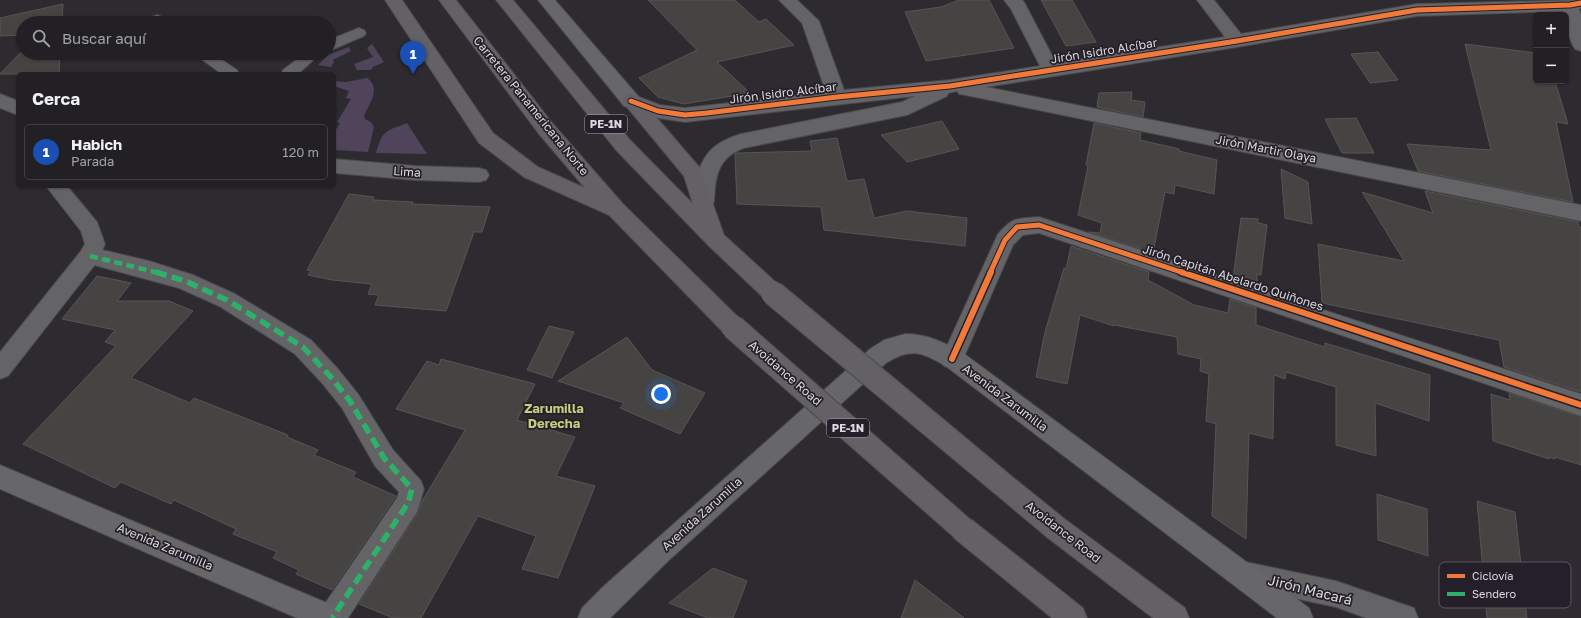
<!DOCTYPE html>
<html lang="es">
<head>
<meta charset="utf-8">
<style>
  :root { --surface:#222024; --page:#2a282c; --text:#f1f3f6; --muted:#a2a3a6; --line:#3f3e41; --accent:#9f9ca2 }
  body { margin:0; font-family:"Golos Text",sans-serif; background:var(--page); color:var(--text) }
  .controls { position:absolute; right:12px; top:12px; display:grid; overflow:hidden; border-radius:6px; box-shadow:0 1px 3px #0004 }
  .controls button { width:36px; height:36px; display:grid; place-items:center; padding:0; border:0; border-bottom:1px solid var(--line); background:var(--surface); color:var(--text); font:20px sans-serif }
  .you { position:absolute; left:661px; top:394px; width:14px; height:14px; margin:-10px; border:3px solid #fff; border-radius:50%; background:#1a73e8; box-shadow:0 0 0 6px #1a73e833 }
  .badge { display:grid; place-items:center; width:26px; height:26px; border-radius:50%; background:var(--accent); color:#fff; font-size:13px; font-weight:700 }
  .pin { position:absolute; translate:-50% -33px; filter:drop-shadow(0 1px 2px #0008) }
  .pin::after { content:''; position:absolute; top:21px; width:14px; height:12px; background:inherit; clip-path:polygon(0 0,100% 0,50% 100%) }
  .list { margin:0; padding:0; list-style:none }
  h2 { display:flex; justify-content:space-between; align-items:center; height:52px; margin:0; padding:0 16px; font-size:17px }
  h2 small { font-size:13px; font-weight:400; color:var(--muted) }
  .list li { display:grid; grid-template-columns:26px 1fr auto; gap:12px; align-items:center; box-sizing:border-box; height:56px; margin:0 8px 8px; padding:0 8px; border:1px solid var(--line); border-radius:6px }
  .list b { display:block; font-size:15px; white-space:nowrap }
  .list p { margin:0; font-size:13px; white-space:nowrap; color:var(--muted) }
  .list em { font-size:13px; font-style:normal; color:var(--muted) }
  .icon { flex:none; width:22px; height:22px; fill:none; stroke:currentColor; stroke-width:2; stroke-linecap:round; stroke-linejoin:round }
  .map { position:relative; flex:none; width:1581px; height:618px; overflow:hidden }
  .search { position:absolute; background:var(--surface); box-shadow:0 1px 3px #0004; left:16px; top:16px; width:320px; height:44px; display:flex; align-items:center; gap:10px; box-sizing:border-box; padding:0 14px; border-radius:22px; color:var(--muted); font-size:15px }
  .panel { position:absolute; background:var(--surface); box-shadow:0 1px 3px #0004; left:16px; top:72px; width:320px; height:116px; border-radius:6px }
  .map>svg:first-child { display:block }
</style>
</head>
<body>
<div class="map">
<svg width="1581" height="618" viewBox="0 0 1581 618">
  <rect width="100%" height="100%" fill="#2d2b30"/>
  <!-- green -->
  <path fill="#4f445a" d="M372,44L384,62L373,67L371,70H357L354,64L373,57L367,48Z
    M349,47L351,51L333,60L334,62L331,67L318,65L328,55Z
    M367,78C382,89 369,104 364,116L365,119L371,122L374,127L368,152L334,150V133L340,123L337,122L351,99L346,98L349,91L334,86V81L346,82Z
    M407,123L427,154L376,153C383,129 385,132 407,123Z"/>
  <!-- building -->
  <path fill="#464442" stroke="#565555" d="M648,0H735L759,22L766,19L794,45L717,62L750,93L684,104L658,97L639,78L697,50Z
    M959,0H989L1014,48L926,61L905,12L941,7Z
    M1041,0H1072L1096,42L1066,46Z
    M63,4L62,23H23V35L0,36V18Z
    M1465,44L1536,53V81H1555L1568,124L1556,122L1573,202L1418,171L1407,144L1491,150Z
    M23,50V53H60L59,74H0Z
    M1378,52L1398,80L1370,83L1351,54Z
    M1132,92L1131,100L1145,102L1143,117L1097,107L1099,93Z
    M1356,118L1374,153H1342L1325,119Z
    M942,121L959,149L907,162L881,135Z
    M1094,123L1141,133L1140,140L1179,149V151L1217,160L1214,194L1175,185L1174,194L1165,192L1153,253L1089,232L1100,233L1102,223L1078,215L1088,166L1086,165Z
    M837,138L847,181L864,179L874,218L907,211L967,218L965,246L824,230L821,207L737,204L735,154L737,153L812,151L810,141Z
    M1281,169L1308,182L1312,224L1285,218Z
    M1425,191L1578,222L1579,227H1581V392L1504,367L1499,340L1322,303L1318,244L1404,261L1362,192L1433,213Z
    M349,194L374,197L373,200L413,202L412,204L490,207L482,232H474L446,311L375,305L379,295L368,294L372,284L332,280L308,275L311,271L307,270Z
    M1241,218L1258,219V223L1267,225L1261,275L1257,274V286L1233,279Z
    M1071,246L1149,272L1148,280L1194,305L1228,313L1230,299L1256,308V325L1325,347V343L1430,375L1429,421L1375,403L1376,456L1336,445V387L1286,372L1285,379L1274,375L1273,439L1249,433L1246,539L1212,516L1216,424L1206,421L1209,374L1200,371L1201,359L1178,354L1177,337L1114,325V326L1080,315L1067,384L1036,377L1045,332L1064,268L1066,269Z
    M97,276L131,283L117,301H169L193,311L131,378L190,403L194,398L288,435L287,437L318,450L314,455L356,472L353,477L396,496L332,590L296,574L299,570L273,558L277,552L233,534L236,529L174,500L171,504L121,482L115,488L23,444L116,346L105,342L115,330L62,319Z
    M549,326L574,332L552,378L527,370Z
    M627,337L652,370L705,393L680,434L620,408L624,403L558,381Z
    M441,359L535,384L517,420L575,437L556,476L595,486L558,578L522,569L536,536L478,516L421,618H393L359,604L418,513L422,501L465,430L396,409L427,361L439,365Z
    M1509,393L1581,417V465L1555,457V459L1549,457V459L1493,441L1491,394L1510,400Z
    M1377,494L1427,509L1428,556L1378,540Z
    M1477,501L1515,512L1527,618H1487Z
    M713,568L747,581L733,618H708L669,603Z
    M915,580L964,618H901Z"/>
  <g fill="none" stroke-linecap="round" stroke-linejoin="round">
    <!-- service casing -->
    <g stroke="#49484b" stroke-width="2">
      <path id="service" d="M157,15L162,17L167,23H152L150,20L152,17Z
        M359,28L364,30L366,33L364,36L329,51V40Z
        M195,53H212L237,70L239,74H222L197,56Z
        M305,53H321L298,74H281L283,70Z"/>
    </g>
    <!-- minor casing -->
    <g stroke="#49484b" stroke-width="2">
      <path id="minor" d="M779,0H797L819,21L844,90L950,80L1040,66L1011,9L1004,0H1022L1024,2L1056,63L1225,37L1197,0H1214L1241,34L1417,4L1581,0V8L1579,9L1581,15V51L1575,49C1569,40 1566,26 1566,15H1564L1563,11L1417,16L1237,47L986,87L1581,205V221L965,95L959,94L957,91L948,93L947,96L907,115L744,148C724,155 717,168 715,188C714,196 715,203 711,210L704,212L697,210C693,202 694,194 695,186C700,156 713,142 741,134L902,102L915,96L685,122L658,118L624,106L622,101L624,96L631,94L660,105L685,108L826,92L802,23Z
        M334,159L416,166L479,168L486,170L489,175L486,180L479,182L416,180L334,173Z
        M1039,217L1581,394V416L1039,233L1023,235L1013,245L960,366L952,369L944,366L941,359L998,234C1014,216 1016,219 1039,217Z
        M90,247L149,261L193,275L235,294L311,340L338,369L358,394L393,450L421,481L424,489L417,512L348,618H318L322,608L397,498L399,492L375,466L342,408L322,383L295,354L219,306L179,288L83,262L79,256L83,250Z
        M1241,561L1336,581L1414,608L1418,618H1366L1336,607L1241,587L1232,583L1228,574L1232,565Z"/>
    </g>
    <!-- tertiary casing -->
    <g stroke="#49484b" stroke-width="2">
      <path id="tertiary" d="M0,94L18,101V115L0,108Z
        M46,186H67L97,222L105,244L97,262L8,376L0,379V352L81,251L85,244L81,231Z"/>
    </g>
    <!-- secondary casing -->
    <g stroke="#49484b" stroke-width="2">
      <path id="secondary" d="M538,0H555L638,96L640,101L638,106L631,108L624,106Z
        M905,334C927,334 944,342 963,353L1309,608L1313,618H1277L947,367C923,352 911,347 886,363L667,562L610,618H578L582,608L604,586L870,349L884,340Z
        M0,465L339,608L343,618H297L0,489Z"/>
    </g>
    <!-- motorway casing -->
    <g stroke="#49484b" stroke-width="2">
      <path id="motorway" d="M385,0H402L493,133L538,167L585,188L539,134L439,0H456L553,124L623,204L741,320L744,327L741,334L733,336L725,334L609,215L524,177L479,143Z
        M496,0H513L630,140L693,204L684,176L622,101L624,96L631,94L638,96L700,168L724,235L781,287L784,293L781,299L773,302L765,299L709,246L616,150Z
        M1001,471L1010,475L1066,520L1185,608L1189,618H1153L1048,538L992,491L989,483L992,475Z
        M963,516L972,520L1083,608L1087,618H1052L954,538L950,529L954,520Z"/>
    </g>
    <!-- service -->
    <use href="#service" fill="#646366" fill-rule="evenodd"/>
    <!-- minor -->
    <use href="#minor" fill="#646366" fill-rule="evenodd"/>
    <!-- tertiary -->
    <use href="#tertiary" fill="#646366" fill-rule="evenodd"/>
    <!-- secondary -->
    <use href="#secondary" fill="#676668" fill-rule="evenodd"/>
    <!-- motorway -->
    <use href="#motorway" fill="#636165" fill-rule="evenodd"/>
    <!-- motorway-bridge casing -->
    <g stroke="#49484b" stroke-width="26" stroke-linecap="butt">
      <path id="motorway-bridge" d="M773,293L1001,483
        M733,327L963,529"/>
    </g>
    <!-- motorway-bridge -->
    <use href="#motorway-bridge" stroke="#636165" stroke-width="24"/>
    <!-- quiet-far1 -->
    <path stroke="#2db169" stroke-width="4.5" stroke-dasharray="8 4.5" stroke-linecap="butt" d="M90,256L159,273"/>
    <!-- quiet -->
    <path stroke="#2db169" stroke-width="5.5" stroke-dasharray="11 5.5" stroke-linecap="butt" d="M156,272L185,281L227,300L303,347L330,376L350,401L384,458L412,489L408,503L332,618"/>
    <!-- cycleway-far1 casing -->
    <g stroke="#241f28" stroke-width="7">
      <path id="cycleway-far1" d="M631,101L658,111L685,115L707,113L837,97L950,86L1237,41L1417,10L1570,5L1581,3
        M990,273L1005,240L1017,227L1039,225L1184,273"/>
    </g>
    <!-- cycleway casing -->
    <g stroke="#241f28" stroke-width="9">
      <path id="cycleway" d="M1181,272L1581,405
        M952,359L991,272"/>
    </g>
    <!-- cycleway-far1 -->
    <use href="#cycleway-far1" stroke="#f17a3a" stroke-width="5"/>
    <!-- cycleway -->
    <use href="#cycleway" stroke="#f17a3a" stroke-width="6"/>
  </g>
  <g text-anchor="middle" stroke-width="3.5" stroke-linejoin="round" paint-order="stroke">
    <!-- shield labels -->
    <g fill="#241f28" stroke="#a5a1a8" stroke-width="1">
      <rect x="585" y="115" width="42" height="18" rx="3"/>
      <rect x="827" y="419" width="42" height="18" rx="3"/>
    </g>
    <g font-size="11" font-weight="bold" fill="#dcd9df">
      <text x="606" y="128">PE-1N</text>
      <text x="848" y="432">PE-1N</text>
    </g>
    <!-- street labels -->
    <g font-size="12" fill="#dcd9df" stroke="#241f28">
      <text transform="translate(1104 51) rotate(-9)" y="4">Jirón Isidro Alcíbar</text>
      <text transform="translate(783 93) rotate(-7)" y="4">Jirón Isidro Alcíbar</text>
      <text transform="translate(531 106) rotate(51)" y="4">Carretera Panamericana Norte</text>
      <text transform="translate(1266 149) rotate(11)" y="4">Jirón Martir Olaya</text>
      <text transform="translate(407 172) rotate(4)" y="4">Lima</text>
      <text transform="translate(1233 278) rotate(18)" y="4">Jirón Capitán Abelardo Quiñones</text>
      <text transform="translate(785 373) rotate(41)" y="4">Avoidance Road</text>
      <text transform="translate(1005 398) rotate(37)" y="4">Avenida Zarumilla</text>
      <text transform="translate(702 514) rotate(-42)" y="4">Avenida Zarumilla</text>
      <text transform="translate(1063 532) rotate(38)" y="4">Avoidance Road</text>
      <text transform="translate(165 547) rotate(23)" y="4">Avenida Zarumilla</text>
    </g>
    <!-- neighbourhood labels -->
    <g font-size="13" font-weight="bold" fill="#c6cd7f" stroke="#241f28">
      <text x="554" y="413">Zarumilla<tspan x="554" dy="15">Derecha</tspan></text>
    </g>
    <!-- near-street labels -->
    <g font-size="14" fill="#dcd9df" stroke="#241f28">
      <text transform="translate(1310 590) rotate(14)" y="5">Jirón Macará</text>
    </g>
  </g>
  <!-- legend -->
  <rect x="1439" y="562" width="132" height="46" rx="6" fill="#241f28" stroke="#5b575f" stroke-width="1"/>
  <rect x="1447" y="574" width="18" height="4" fill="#f17a3a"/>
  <rect x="1447" y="592" width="18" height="4" fill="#2db169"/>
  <g font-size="11" fill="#dcd9df">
    <text x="1472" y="580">Ciclovía</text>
    <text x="1472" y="598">Sendero</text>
  </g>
</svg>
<div class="controls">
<button>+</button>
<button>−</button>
</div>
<div class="you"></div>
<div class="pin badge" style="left:413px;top:74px;background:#1a4fb4">1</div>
<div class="search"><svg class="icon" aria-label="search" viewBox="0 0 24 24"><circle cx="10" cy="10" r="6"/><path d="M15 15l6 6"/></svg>Buscar aquí</div>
<section class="panel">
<h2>Cerca<small></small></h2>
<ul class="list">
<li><span class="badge" style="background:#1a4fb4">1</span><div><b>Habich</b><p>Parada</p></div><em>120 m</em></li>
</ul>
</section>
</div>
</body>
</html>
